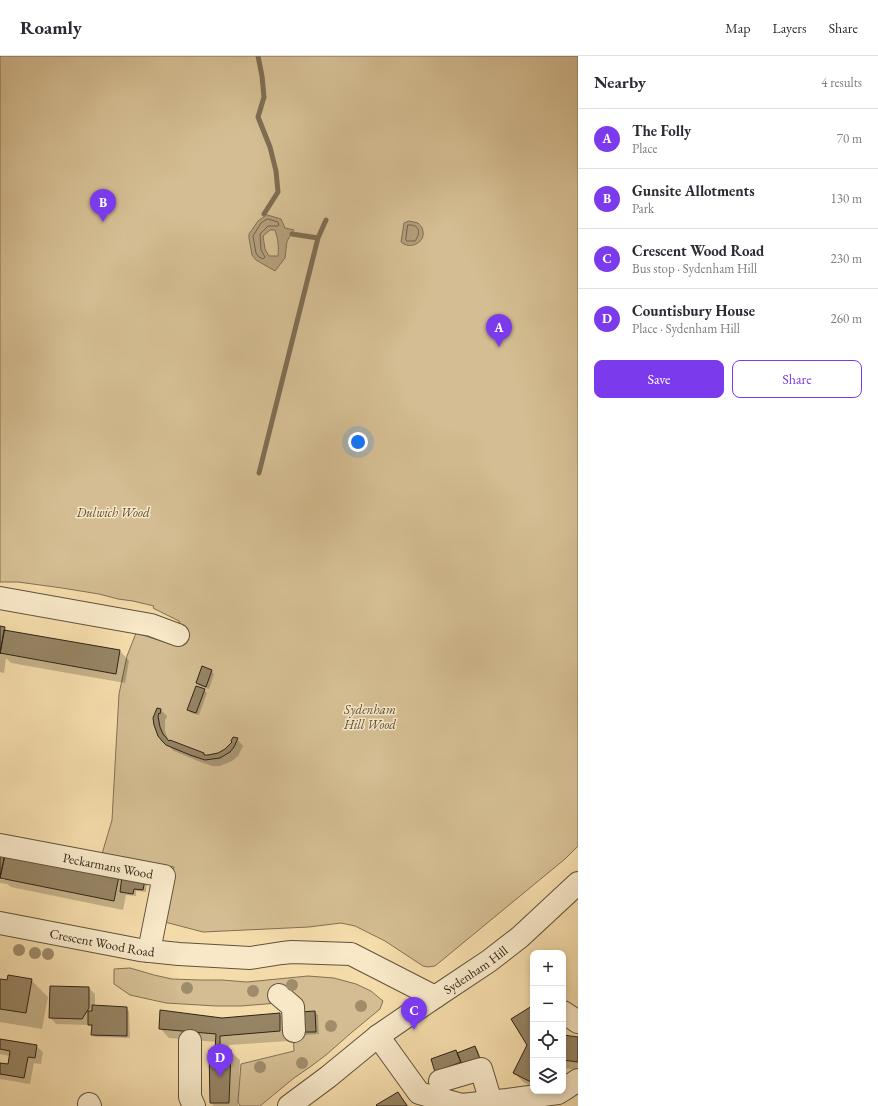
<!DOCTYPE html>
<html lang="en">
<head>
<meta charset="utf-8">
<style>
  :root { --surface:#fff; --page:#f2f2f3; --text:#2b2b33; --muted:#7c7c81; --line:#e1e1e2; --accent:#7c3aed }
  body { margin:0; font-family:"EB Garamond",serif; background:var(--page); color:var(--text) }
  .controls { position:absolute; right:12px; bottom:12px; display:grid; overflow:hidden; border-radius:8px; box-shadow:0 2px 6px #0003 }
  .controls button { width:36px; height:36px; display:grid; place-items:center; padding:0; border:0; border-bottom:1px solid var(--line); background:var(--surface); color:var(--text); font:20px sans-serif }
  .you { position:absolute; left:358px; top:386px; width:14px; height:14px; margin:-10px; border:3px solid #fff; border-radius:50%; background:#1a73e8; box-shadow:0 0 0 6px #1a73e833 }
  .badge { display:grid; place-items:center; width:26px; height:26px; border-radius:50%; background:var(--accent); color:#fff; font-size:13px; font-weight:700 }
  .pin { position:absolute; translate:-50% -33px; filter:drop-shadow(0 1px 2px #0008) }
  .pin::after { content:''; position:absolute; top:21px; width:14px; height:12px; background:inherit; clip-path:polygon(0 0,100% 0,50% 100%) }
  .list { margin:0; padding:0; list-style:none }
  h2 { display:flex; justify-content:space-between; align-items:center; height:52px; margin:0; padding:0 16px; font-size:17px }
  h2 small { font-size:13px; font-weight:400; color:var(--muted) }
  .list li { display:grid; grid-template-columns:26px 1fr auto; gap:12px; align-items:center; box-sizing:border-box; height:60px; padding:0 16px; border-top:1px solid var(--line) }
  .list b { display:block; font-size:15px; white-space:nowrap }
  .list p { margin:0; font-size:13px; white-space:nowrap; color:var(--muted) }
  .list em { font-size:13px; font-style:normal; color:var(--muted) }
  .actions { display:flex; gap:8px; padding:12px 16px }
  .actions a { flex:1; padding:9px 0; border:1px solid var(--accent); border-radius:8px; text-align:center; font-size:14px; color:var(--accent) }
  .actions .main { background:var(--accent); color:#fff }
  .icon { flex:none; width:22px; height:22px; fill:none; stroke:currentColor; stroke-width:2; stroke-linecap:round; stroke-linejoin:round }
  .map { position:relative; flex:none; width:578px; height:1050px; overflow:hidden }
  header { display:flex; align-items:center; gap:24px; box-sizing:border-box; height:56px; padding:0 20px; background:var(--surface); border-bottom:1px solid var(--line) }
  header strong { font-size:19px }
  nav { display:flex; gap:22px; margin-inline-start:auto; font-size:14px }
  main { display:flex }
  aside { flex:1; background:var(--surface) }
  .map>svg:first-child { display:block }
</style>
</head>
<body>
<header>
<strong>Roamly</strong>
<nav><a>Map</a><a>Layers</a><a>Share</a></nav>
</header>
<main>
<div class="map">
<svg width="578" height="1050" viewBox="0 0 578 1050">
  <rect width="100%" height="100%" fill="#f5dcab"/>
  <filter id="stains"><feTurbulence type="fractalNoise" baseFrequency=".005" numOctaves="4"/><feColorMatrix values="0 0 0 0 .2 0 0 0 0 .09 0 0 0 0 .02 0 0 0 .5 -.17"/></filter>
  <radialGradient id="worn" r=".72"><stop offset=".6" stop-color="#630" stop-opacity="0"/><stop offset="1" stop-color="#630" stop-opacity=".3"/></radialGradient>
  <!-- green -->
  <path fill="#d4bd92" stroke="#827054" d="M0,0H578V790L565,803L435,910L428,911L423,910L385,885L355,870L341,867L309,871L203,876L161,865L174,811L102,798L112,764L119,638L127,600L136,577L174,589L181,572L179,565L153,552L154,550L133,545L118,543L99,538L62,532L18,526H0Z
    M130,912L154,919L172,923L200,924H222L247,926L308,920L334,922L356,928L371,935L383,945L380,953L351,977L326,999L310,1011L294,1022L260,1050H240L238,1046L241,1008L294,995L292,954L278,947L241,950H216L166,947L130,939L114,928V913Z"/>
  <!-- water -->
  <path fill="#b29d79" stroke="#7e6d52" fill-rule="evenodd" d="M264,158L281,163L285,172L294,174L287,185L285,202L275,215L256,204L252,199L249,182V178L258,165L265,160ZM270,174H275C278,183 279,191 278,200H269L265,193L263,180Z
    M409,165L418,167C420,169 421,170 422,172C428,185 411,195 401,186L404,167Z"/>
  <!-- shadow -->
  <path fill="#0003" d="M0,571L4,572L8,575L120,595L129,605L125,627L11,607L6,602L4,617L0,616Z
    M211,615L214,618L209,633L200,630L197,627Z
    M204,634L207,637L199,659L191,657L188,654Z
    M161,654L167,660L166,663H165V675L169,686L204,698L205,700L218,698L226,694L237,683L243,690L238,700L232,705L220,710H212L198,705L174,695L162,684L154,662Z
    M0,821H119L122,825L147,828L146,836L136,835V840L126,839L123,854L11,831L7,828L0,827V823L5,824V822Z
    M0,924H31L48,941L42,973L0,966Z
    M89,932L95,938V950L126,952L129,955L130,982L95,981L92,978L93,972L89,969L56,968L50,961Z
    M533,952V1031L523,1026L514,1016L528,988Z
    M315,956L318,959L319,978L305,979L303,976Z
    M279,958L289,968V985L229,989V995H230L240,1004L238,1050H214L211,1047L210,995H216L217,986L169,982L160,972L222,963Z
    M563,980L578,982V1014L563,1012Z
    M0,984L36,990L43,996L41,1008L34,1007L30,1028L0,1023V1008L9,1009L10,1000L0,998Z
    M475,991L478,994L482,1006L439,1018L456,995L458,997Z
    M398,1037L409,1050H378Z"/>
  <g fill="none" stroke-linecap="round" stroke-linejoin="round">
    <!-- shore -->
    <path stroke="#716048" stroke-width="1" d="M268,163L278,166L279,169L278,170H268L260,178L261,194L265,201L263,203L259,201L256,197L253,180L261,167Z
      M408,169C420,168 421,177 415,185H407L406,184Z"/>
    <!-- stream -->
    <path stroke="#7e6d52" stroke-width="5" d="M258,0L262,20L264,41L258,61L270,91L276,115L278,136L264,158
      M292,178L318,182
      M259,417L318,182L326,164"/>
  </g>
  <!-- building -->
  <path fill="#968464" stroke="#302417" d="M0,570L5,571L0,598Z
    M4,574L120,594L116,618L0,597Z
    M202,610L212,614L206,631L196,627Z
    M196,630L205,633L196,657L187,654Z
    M157,652L161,653L160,658L159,657L158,660L160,671L163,678L169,685L170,684L204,697V699H208L218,697L225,693L232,686L231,685L233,681L238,682L234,691L230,696L220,702L205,704L190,699L166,689L162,685L158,680L154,669L153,662Z
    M5,797L119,820L114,845L0,822Z
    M0,798L5,799L0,822Z
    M122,820L145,824L143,834L134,833L133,838L120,836Z
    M8,919L32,923L26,957L0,953V923L7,924Z
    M50,930L89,931V952L82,963L49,962Z
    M92,949L127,951V980L91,979L92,969H88V955H92Z
    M532,950L533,951V1027L513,1017L527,989L511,963Z
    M160,954L222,962L280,957V975L220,980V994H231L229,1047H210L209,994H215L216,978L159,973Z
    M315,955L316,976H302L300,956Z
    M563,979L578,981V1006L563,1004Z
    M0,983L37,989L35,1002L28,1001L24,1022L0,1018V1007L8,1008L10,995L0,993Z
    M475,990L480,1003L462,1009L457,997Z
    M456,994L461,1006L435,1016L431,1003Z
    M398,1036L407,1050H377L376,1049Z"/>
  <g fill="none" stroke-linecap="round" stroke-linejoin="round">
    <!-- minor casing -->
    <g stroke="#61523c" stroke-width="24">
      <g id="minor">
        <path d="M0,542L151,569L178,579"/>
        <path id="s1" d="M0,789L164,820L149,895"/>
        <path id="s2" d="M0,867L140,894L179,898L250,902L282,897L292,896L351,898L435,941"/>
        <path d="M279,939L293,951L294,975"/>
        <path d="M563,956L578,966"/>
        <path d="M378,980L419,1037L462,1049L507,1044L558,1037L561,1035"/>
        <path d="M190,985V1041L194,1050"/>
        <path d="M440,1025L481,1013L491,1046"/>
        <path d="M563,1034L578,1024"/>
        <path d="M89,1048L90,1050"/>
        <path id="s3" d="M289,1050L328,1021L378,980L435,941L489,905L520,881L578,827"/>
      </g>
    </g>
    <!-- minor -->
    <use href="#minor" stroke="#f8e8c8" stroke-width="22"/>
  </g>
  <!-- trees -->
  <g fill="#9f8c6b">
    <circle cx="19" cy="894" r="6"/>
    <circle cx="35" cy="897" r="6"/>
    <circle cx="48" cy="898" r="6"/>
    <circle cx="292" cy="929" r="6"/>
    <circle cx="187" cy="932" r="6"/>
    <circle cx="253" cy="935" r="6"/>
    <circle cx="361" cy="950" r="6"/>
    <circle cx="331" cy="970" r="6"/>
    <circle cx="302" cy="1007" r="6"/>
    <circle cx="260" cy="1011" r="6"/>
  </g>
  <g text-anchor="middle" stroke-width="3" stroke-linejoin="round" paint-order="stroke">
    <!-- park labels -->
    <g font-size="13" font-style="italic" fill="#594a36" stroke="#f8e8c8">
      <text x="113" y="461">Dulwich Wood</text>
      <text x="370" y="658">Sydenham<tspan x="370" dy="15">Hill Wood</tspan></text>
    </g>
    <!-- street labels -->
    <g font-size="13" fill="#302417" stroke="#f8e8c8">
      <text dy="5" stroke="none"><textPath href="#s1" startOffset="110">Peckarmans Wood</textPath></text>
      <text dy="5" stroke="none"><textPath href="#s2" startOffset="104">Crescent Wood Road</textPath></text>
      <text dy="5" stroke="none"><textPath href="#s3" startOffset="231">Sydenham Hill</textPath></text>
    </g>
  </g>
  <rect width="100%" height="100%" filter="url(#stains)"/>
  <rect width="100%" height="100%" fill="url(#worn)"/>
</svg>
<div class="controls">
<button>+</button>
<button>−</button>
<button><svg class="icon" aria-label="locate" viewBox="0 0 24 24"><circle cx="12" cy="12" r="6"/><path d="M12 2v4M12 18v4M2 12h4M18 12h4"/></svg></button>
<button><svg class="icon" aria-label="layers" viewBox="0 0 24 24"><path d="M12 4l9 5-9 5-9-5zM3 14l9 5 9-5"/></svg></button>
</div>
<div class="you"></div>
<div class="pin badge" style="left:499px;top:291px">A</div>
<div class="pin badge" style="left:103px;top:166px">B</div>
<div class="pin badge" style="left:414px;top:974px">C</div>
<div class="pin badge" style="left:220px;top:1021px">D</div>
</div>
<aside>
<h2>Nearby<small>4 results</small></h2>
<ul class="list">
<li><span class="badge">A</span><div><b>The Folly</b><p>Place</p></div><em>70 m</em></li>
<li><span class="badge">B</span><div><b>Gunsite Allotments</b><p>Park</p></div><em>130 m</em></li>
<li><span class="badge">C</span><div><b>Crescent Wood Road</b><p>Bus stop · Sydenham Hill</p></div><em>230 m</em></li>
<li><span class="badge">D</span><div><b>Countisbury House</b><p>Place · Sydenham Hill</p></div><em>260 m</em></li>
</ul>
<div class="actions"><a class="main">Save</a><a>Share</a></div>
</aside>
</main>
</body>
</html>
